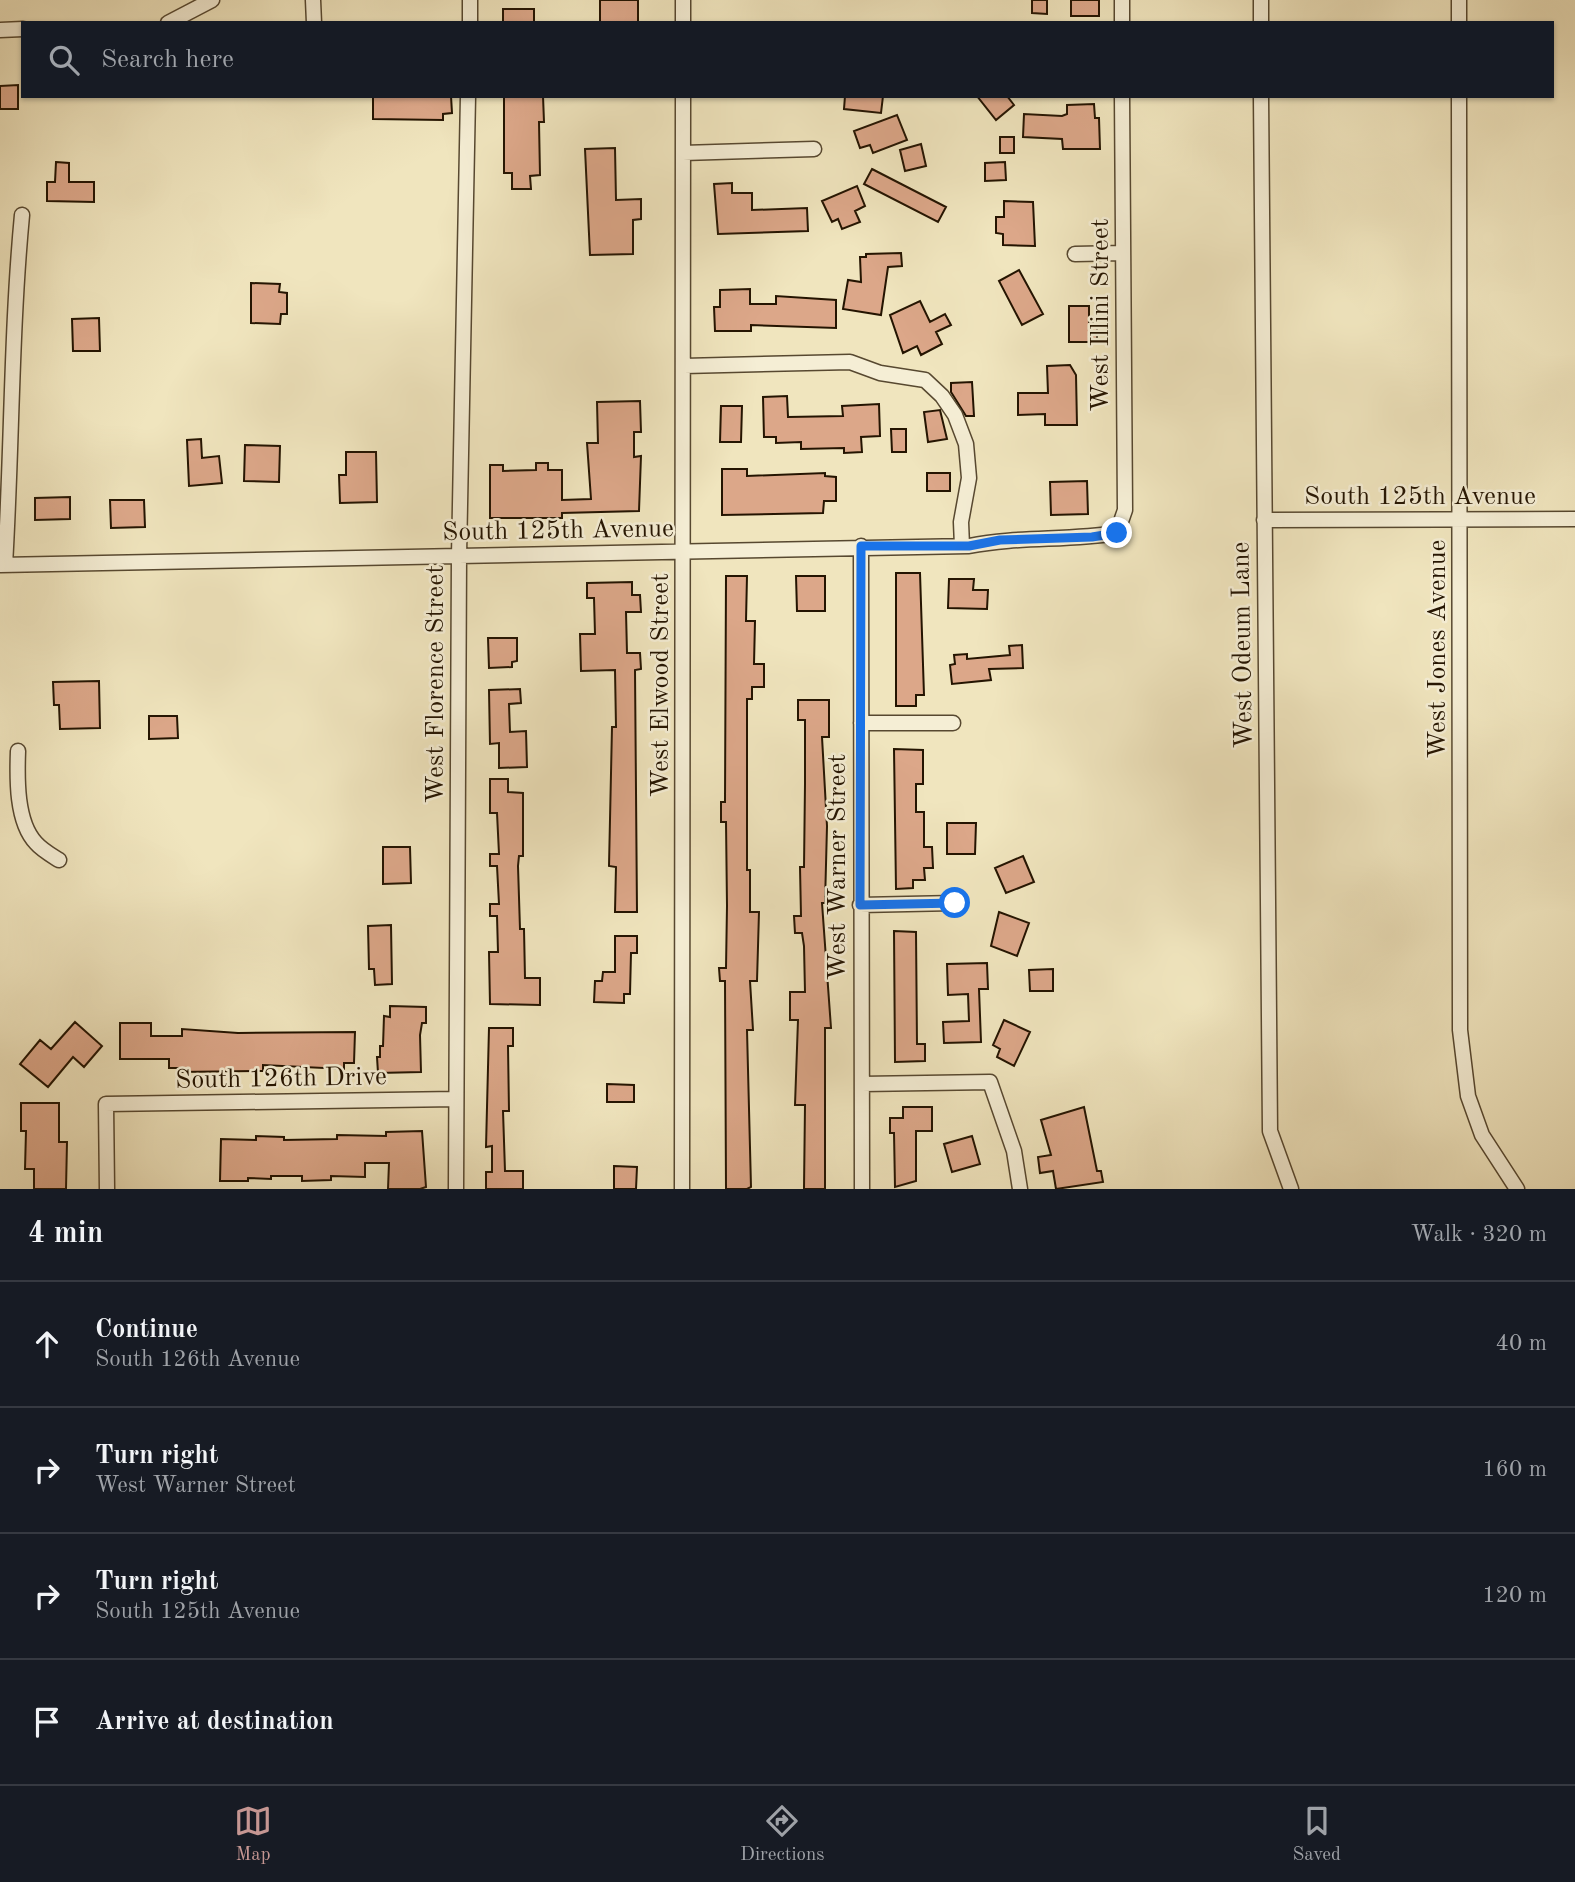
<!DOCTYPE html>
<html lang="en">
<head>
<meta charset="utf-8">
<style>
  :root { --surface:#171b24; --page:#242831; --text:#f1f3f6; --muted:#9ea1a6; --line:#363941; --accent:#c59692 }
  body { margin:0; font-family:"Old Standard TT",serif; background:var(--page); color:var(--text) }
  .stop { position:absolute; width:21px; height:21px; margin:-16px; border:5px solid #1a73e8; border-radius:50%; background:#fff }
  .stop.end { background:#1a73e8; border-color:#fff; box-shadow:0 2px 7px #0008 }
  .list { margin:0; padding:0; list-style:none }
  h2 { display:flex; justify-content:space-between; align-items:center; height:91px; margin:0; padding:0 28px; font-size:30px }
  h2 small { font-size:23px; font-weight:400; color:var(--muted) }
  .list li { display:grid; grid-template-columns:46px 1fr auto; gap:21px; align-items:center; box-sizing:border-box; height:126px; padding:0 28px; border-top:2px solid var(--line) }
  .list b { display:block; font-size:26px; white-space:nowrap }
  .list p { margin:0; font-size:23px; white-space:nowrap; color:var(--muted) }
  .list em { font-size:23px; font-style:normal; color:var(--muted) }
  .icon { flex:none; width:38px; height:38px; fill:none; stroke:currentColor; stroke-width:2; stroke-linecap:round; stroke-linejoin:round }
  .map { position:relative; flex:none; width:1575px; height:1189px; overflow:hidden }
  .search { position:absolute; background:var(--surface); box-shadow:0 2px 5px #0004; left:21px; right:21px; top:21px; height:77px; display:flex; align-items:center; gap:18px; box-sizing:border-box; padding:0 24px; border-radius:0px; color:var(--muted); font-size:26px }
  .sheet { height:595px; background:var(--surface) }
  nav { display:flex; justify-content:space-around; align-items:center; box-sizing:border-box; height:98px; border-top:2px solid var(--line); background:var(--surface); font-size:19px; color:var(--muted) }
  nav a { display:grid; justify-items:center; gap:4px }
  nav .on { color:var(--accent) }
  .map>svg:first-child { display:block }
</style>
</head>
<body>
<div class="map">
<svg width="1575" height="1189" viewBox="0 0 1575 1189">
  <rect width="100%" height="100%" fill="#f0e5be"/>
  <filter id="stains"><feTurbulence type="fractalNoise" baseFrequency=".00286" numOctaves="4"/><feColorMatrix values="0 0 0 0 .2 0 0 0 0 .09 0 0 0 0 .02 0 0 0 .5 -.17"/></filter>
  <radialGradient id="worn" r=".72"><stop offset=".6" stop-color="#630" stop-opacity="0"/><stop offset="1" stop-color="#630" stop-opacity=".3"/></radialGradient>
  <!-- building -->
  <path fill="#dca789" stroke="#241401" stroke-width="2" d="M600,0H638V23H600Z
    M1032,0H1047V14L1032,13Z
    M1071,0H1099V16H1071Z
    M503,9H534V23H503Z
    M18,85V109H0V86Z
    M373,96H451L452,113L443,114V120L373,119Z
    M504,96H543L544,122H539L540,175L530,176L531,189H512V173H504Z
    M845,96H883L881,113L844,109Z
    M977,96H1007L1014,105L996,120Z
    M1094,104L1095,118H1099L1100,149H1063L1062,139L1023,137L1024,114L1062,116L1067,114V105Z
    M897,115L907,140L873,153L870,145L860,148L854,131Z
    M1000,137H1014V153H1000Z
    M921,144L926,166L905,171L900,150Z
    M615,148L616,200L641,199V219L633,220V254L590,255L585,149Z
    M56,162L69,163V182H94V202L47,201V182H55Z
    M1005,162L1006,180L985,181V163Z
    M872,169L946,207L938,222L864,184Z
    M732,183V193H752V210L807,208L808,231L718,234L714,184Z
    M857,186L865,206L855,211L860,222L842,229L838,219L832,222L822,201Z
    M1004,201L1033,202L1035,246L1003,245V234L996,233V217H1004Z
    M901,253L902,266L888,267L881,315L843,309L848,280L861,282L860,257H866V254Z
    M1019,270L1043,314L1022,325L999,281Z
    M251,283L280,284L279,292L287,293V314H281L280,324L251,323Z
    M750,289V304H776V296L836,300V328L751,325V331H715L714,307H720V290Z
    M920,301L930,322L945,314L951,325L936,332L942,344L921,355L917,346L903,353L890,315Z
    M1069,306H1089V322H1097V342H1069Z
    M99,318L100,351H73L72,319Z
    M1070,365L1076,375L1077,425H1045V414L1018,415V393H1048L1047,366Z
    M972,382L974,416H966L951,392V383Z
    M787,396L788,417L843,416L842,406L879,404L880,436L861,437L862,452L844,453V448L801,449V442L776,443V437H764L763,397Z
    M640,401L641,432H634V457L641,456L639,511L562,513V518H490V465H503V471L536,470V463H548V470H562V500L591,499L587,443H598L597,402Z
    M721,406H742L741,442H720Z
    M940,410L947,439L928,442L924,412Z
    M891,429H906V452H892Z
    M201,439L202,458L219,456L222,483L189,486L187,440Z
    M245,445L280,446L279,482L244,481Z
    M346,452H376L377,502L340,503L339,475H346Z
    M722,469H747V476L825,473V476L836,477V501H824L823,513L722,515Z
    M927,473H950V491H927Z
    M1087,481L1088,514L1051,515L1050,482Z
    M70,497V519L35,520V498Z
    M110,500H144L145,527L111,528Z
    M896,573H920L924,695H916V706H896Z
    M726,576H747L746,621H755L754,664H764V687H752V699H747V870H750V912H759L757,981H750L753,1030H747L751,1187L747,1189H726L725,981H720L719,968H726L727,906L726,822H721V802H725Z
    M796,576H825V611H797Z
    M949,579H974L973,590H988L987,609L948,608Z
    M632,582V595H640L641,612H626L627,653H640L641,669L635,670L637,912H615L616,867L609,866L612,727H616L615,670L581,671L580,634H595L594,598H587V583Z
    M488,638H517V661L512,662V667L489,668Z
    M1022,645L1023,668L989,669L991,680L952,684L950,665L955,664L954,655L967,654V659L1010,655L1009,646Z
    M99,681L100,728L60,729L59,705H54L53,682Z
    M520,689L521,703L509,704L510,732L526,731L527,767L499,768V743L490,744L489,690Z
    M798,700H829V737H822L827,826L825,903H822L831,1028H825V1189H804L805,1105H795L798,1020H790V992H805L804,946L802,933H795L794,916H801L800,867H804L805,784V720H798Z
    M149,716H177L178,738L149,739Z
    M894,749L923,750V784H916V812H924V847H932L933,868H924L925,880H913V888L896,889Z
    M490,779H508V792L523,793V856H519L518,866L520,929H524L525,978H540V1005L490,1004L489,952H498L497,916H490V904H499L497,866H490V854H499L497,813H490Z
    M947,823H976L975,854H947Z
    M383,847H410L411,883L383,884Z
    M1023,856L1034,882L1006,893L995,868Z
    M999,912L1029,923L1017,956L991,946Z
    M391,925L392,984L375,985L374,969H369L368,926Z
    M894,931L916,932L917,1044H925V1061L895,1062Z
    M615,936H637V953H631L630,994H624V1003L594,1002L595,981H602L603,972H615Z
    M987,963L988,989H979L981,1042L944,1043L943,1022L969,1021L968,994L948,995L947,964Z
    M1053,969V991H1030L1029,970Z
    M390,1006L426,1007V1023H422L420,1035L421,1072L378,1073L377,1057H380V1046H383L384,1016L390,1017Z
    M1004,1020L1030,1032L1014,1066L997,1057L1000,1049L993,1045Z
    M75,1022L102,1046L84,1067L73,1057L48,1087L20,1064L40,1040L51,1049Z
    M120,1023H151V1036H182V1029L238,1033L355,1032L354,1063H344V1069L263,1065V1071L178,1072V1068H169V1059H120Z
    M489,1028H513V1046H508L509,1111H503L505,1171H523V1189H486V1172H492V1146L486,1147Z
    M607,1084L634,1085V1102H607Z
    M21,1103H59V1142H67L66,1189H34V1169H25L26,1131H21Z
    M903,1107H932V1131H916V1181L895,1187L894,1133H890V1118H903Z
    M1084,1107L1097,1171H1101L1103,1182L1056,1189L1053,1171L1040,1173L1038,1157L1051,1155L1041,1120Z
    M422,1131L426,1187L420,1189H388L389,1163H365V1177L331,1176V1180L302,1181V1176H271V1179L248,1178V1181H220L221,1139L256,1140V1136L284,1137V1140L337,1139V1135L386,1136V1132Z
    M972,1136L980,1164L952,1172L944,1144Z
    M614,1166L637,1167L636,1189H614Z"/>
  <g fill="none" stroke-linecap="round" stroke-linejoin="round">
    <!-- minor casing -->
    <g stroke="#574830" stroke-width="17">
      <path id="minor" d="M313,0L314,23
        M683,0V23
        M1261,0V23
        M1459,0V23
        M168,23L212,0
        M470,23V0
        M1122,23V0
        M0,30L23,29
        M1261,96L1270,1131L1291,1189
        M1459,96L1460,1030L1468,1096L1482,1135L1517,1189
        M683,153L814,149
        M1075,254L1123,253
        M684,366L850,362L880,373L925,380L942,396L955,415L966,444L969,478L961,522L962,546
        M1264,520L1575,519
        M861,546L862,1189
        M0,565L969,546C1018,536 1068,541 1117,533L1125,510L1122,96
        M5,565C12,448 11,331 22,215
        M861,723H953
        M18,751C17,778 16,822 36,843C42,850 51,855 59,860
        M860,905L955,903
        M862,1084L990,1082L1014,1151L1020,1189
        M107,1189L106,1104L456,1099
        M456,1189L459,556L468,96
        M682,1189L683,96"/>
    </g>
    <!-- minor -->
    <use href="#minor" stroke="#f5eed5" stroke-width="14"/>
  </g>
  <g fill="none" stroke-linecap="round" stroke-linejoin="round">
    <!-- route -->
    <path stroke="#1a73e8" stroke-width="9" d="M955,903L860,905L861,546H969L1000,540L1092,537L1117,533"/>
  </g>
  <g text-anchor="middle" stroke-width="5" stroke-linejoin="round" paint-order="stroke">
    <!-- street labels -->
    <g font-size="26" fill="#241401" stroke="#f5eed5">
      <text transform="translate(1099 315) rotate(-90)" y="9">West Illini Street</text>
      <text x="1420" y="504">South 125th Avenue</text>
      <text transform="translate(558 529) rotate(-1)" y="9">South 125th Avenue</text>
      <text transform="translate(1241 645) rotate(-91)" y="9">West Odeum Lane</text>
      <text transform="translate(1436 649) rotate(-90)" y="9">West Jones Avenue</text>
      <text transform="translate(434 684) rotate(-90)" y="9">West Florence Street</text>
      <text transform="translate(659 685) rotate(-90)" y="9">West Elwood Street</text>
      <text transform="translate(836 867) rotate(-90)" y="9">West Warner Street</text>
      <text transform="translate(281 1077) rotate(-1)" y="9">South 126th Drive</text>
    </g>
  </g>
  <rect width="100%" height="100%" filter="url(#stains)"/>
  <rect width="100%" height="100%" fill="url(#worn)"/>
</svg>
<div class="stop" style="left:955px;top:903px"></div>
<div class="stop end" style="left:1117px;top:533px"></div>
<div class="search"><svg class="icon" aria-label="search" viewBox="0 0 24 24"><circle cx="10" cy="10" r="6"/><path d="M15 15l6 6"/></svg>Search here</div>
</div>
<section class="sheet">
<h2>4 min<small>Walk · 320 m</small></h2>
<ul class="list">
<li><svg class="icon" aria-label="ahead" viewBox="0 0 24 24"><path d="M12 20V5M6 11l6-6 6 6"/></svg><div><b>Continue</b><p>South 126th Avenue</p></div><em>40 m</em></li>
<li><svg class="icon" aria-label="right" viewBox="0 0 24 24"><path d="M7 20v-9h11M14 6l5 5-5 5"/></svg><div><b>Turn right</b><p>West Warner Street</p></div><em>160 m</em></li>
<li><svg class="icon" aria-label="right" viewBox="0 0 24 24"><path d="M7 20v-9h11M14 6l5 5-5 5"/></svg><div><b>Turn right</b><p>South 125th Avenue</p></div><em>120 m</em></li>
<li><svg class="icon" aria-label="arrive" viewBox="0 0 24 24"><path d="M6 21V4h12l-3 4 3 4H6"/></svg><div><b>Arrive at destination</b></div></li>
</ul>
</section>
<nav>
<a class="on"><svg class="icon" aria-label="map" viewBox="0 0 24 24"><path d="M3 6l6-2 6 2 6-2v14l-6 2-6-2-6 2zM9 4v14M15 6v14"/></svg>Map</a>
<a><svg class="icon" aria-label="directions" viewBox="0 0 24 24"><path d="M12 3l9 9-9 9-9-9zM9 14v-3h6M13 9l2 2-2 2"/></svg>Directions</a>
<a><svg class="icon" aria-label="saved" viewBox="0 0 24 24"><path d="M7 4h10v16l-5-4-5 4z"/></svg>Saved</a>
</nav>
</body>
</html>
